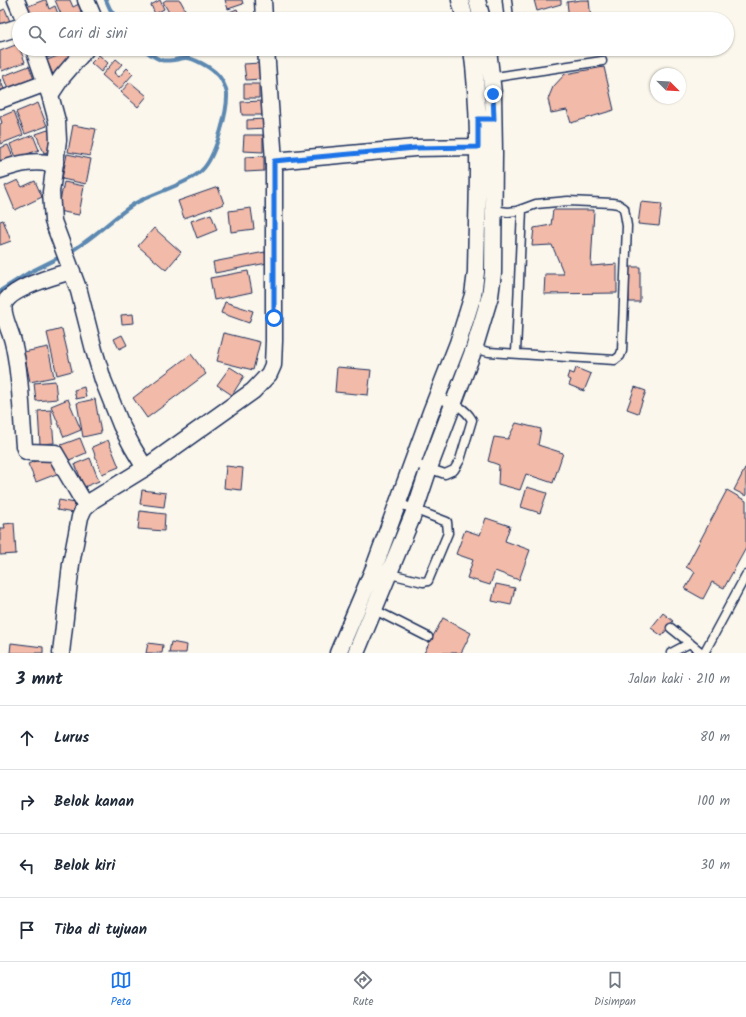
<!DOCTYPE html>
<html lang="id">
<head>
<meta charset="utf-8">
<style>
  :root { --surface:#fff; --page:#f6f6f7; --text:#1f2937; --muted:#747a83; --line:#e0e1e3; --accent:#1a73e8 }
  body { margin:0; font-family:Kalam,sans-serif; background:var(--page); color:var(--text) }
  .compass { position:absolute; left:650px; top:68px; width:36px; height:36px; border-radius:50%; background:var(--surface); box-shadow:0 1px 3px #0004; rotate:114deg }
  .stop { position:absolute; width:12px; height:12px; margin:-9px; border:3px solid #1a73e8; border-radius:50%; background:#fff }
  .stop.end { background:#1a73e8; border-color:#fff; box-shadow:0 1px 4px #0008 }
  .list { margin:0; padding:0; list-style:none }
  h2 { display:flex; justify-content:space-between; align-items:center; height:52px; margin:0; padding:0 16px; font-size:17px }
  h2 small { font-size:13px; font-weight:400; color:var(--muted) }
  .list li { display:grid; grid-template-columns:26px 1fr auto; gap:12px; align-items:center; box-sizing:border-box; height:64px; padding:0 16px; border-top:1px solid var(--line) }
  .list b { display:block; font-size:15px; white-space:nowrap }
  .list em { font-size:13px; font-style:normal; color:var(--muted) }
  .icon { flex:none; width:22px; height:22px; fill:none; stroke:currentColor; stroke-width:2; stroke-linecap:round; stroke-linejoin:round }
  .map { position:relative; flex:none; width:746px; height:653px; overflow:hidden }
  .search { position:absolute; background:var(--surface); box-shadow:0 1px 3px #0004; left:12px; right:12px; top:12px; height:44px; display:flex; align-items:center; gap:10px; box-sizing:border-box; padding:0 14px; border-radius:22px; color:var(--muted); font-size:15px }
  .sheet { height:308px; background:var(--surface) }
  nav { display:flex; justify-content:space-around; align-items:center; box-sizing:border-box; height:56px; border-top:1px solid var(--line); background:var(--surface); font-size:11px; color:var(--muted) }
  nav a { display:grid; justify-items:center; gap:2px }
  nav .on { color:var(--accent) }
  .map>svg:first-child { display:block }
</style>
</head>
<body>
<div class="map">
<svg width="746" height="653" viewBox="0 0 746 653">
  <rect width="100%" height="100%" fill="#fbf7ec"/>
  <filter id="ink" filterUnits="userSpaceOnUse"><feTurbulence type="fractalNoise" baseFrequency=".025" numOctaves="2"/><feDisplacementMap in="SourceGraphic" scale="8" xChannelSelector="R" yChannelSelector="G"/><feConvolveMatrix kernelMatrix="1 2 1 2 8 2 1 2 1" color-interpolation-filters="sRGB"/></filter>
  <g filter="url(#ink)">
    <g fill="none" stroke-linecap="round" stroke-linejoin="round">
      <!-- stream -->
      <path stroke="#5c88b1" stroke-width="4" d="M106,0L110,9L117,19
        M68,253C92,240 111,219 134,204C152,193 192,183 204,168C216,154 228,111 227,93C226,88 221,77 217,74C211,68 193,57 185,58C178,59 168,62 161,60C155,58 148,52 142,49
        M0,291L30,272L62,256"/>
    </g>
    <!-- building -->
    <path fill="#f2baa8" stroke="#1b2f5e" d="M44,0H46L49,9L55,6L60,19H31L26,7Z
      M55,0H70L73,7L79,4L82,12L63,19Z
      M160,0L164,9L155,14L151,5Z
      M166,0H180L185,9L171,16L163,2Z
      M225,0H242L243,4L228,9Z
      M534,0H561V4L537,11Z
      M581,0H589L591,19H569L567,2Z
      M5,9L11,24L0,28V11Z
      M237,9L241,19H229L227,13Z
      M82,15L83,19H71L74,18Z
      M18,44L25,62L2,71L0,66V51Z
      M43,49H67L47,58Z
      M68,52L72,63L54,77L47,60Z
      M99,55L108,63L101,72L91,63Z
      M116,59L122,64L114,73L119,77L127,68L133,74L119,90L102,75Z
      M260,63L261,79L246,80L244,64Z
      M29,66L35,82L9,92L3,76Z
      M604,67L614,110L571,123L567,110L551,113L548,99L553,87L565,74Z
      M0,79L6,94L0,96Z
      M130,82L147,96L138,107L121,92Z
      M244,84H259V98H244Z
      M262,101L263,115H242L241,102Z
      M38,103L47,126L25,134L16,112Z
      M14,111L23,135L0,144V124L2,123L0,117Z
      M265,119L266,128L247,129V120Z
      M73,125L96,129L90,156L68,152Z
      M48,130L55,149L44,153L36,134Z
      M33,135L39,150L27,154L29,158L17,163L10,144Z
      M244,135H263V152L243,151Z
      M8,145L15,162L0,167V148Z
      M67,154L91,159L86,184L62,179Z
      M264,156V171L245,172V157Z
      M18,180L22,187L35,181L42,197L15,210L5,186Z
      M64,182L84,186L79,215L58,211Z
      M218,187L224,204L184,218L178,201Z
      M641,202L662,204L659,226L638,224Z
      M251,208L254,229L231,232L229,211Z
      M553,210H594L591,266L617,264V293L544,294L545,274H564L552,245L532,246L534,228L551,225Z
      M211,214L217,230L197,238L191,221Z
      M3,220L11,241L0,245V221Z
      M154,228L181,252L166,270L138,246Z
      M265,252L267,263L215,273L213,262Z
      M629,267H640V302H629Z
      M248,271L252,292L214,300L210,278Z
      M225,302L253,311L249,323L221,313Z
      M133,314L134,323L122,324L121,315Z
      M62,329L72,371L57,375L47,333Z
      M224,333L260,342L253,370L217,361Z
      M122,335L127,345L119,349L114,339Z
      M48,347L54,377L30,382L24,352Z
      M191,354L206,374L147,418L133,398Z
      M230,367L244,376L232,395L217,385Z
      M337,367L371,370L368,395L335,392Z
      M576,368L591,374L584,391L569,385L571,380L567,378L569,372L574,374Z
      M55,381L57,399L36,401L34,383Z
      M84,387L86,397L76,399L74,390Z
      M635,387L646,391L638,413L627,409Z
      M68,399L81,430L64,437L51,406Z
      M95,399L101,433L83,437L77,403Z
      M51,410L54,443L40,444L38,411Z
      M516,423L541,429L538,445L563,453L553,483L526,474L520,490L498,484L499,465L488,461L494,437L508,439Z
      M80,438L86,453L67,461L61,445Z
      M108,440L119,467L102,474L92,447Z
      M52,454L59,473L36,482L28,464Z
      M90,458L99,481L84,487L75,464Z
      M226,466L243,468L241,490L224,488Z
      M746,467V496L734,490Z
      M527,487L547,493L540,513L521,507Z
      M142,490L166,493L164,507L140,504Z
      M727,490L746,501V548L724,588L712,582L703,599L685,589L695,572L686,567Z
      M59,500L75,503L73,513L57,510Z
      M140,511L165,514L164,531L138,529Z
      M486,518L510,526L505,541L530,550L519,580L495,571L490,585L467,578L473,560L456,554L465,530L480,535Z
      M14,523L16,554L0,555V528H5L4,524Z
      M496,584L515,588L511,605L492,601Z
      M663,613L673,621L662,636L651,628Z
      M443,618L471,633L461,653H424Z
      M171,642L187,645L186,653H169Z
      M11,643L43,647V653H10Z
      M148,643L163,645L162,653H146Z"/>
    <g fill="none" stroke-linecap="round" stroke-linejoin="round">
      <!-- lane casing -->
      <g stroke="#1b2f5e" stroke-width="11">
        <path id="lane" d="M507,0L509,19
          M489,78L602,61
          M472,348L489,352L615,360L620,356L622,351L627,226L624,208L618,204L612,203L568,201L536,204L517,211L508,212L492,210
          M516,353L522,209
          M413,463L445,474L454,470L460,460L472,420C464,406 452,403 437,398
          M386,573L423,582L428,581L448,533L447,522L398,503
          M371,608L428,637
          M671,628L702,653
          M671,653L690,643
          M704,653L746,575"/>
      </g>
      <!-- street casing -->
      <g stroke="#1b2f5e" stroke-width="19">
        <path id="street" d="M16,0L24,19
          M86,0L94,19
          M263,0L264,19
          M460,0L465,19
          M477,0L482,19
          M0,33L19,27
          M34,49L50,95L62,77L86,49
          M50,95L57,121L58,140L51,192L53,221L79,291L94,350L103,380L121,425L133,448L145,468
          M0,100L46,83
          M274,161L415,148L478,147
          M0,170C21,163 33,160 55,164
          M72,271C57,275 10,288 4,304C1,314 11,332 13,342C21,374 21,413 24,446L26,451L29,452L55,453L86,506
          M61,653L71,564L80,517L84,508L93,500L145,468L253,391L269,374L273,365L274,341V161L266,49
          M338,653L374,568L431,412L458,343L473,295L476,272C477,198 482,123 472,49
          M356,653L415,510L429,468L474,349L490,296L493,273L494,153L493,93L488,49"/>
      </g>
      <!-- lane -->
      <use href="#lane" stroke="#fbf7ec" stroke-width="8"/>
      <!-- street -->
      <use href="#street" stroke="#fbf7ec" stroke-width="16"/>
    </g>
  </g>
  <g fill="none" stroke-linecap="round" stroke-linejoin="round" filter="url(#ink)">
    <!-- route -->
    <path stroke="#1a73e8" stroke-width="5" d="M274,318V161L415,148L478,147V119H494L493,94"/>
  </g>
</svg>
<svg class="compass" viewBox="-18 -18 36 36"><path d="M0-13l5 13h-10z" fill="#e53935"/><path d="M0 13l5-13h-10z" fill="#747a83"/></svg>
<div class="stop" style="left:274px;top:318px"></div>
<div class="stop end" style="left:493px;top:94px"></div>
<div class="search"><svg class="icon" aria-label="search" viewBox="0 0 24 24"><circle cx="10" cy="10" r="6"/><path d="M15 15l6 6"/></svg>Cari di sini</div>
</div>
<section class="sheet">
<h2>3 mnt<small>Jalan kaki · 210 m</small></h2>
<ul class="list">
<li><svg class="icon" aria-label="ahead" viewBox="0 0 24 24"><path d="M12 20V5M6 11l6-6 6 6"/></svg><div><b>Lurus</b></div><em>80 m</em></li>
<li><svg class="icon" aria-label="right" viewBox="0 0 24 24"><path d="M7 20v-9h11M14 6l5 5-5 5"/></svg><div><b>Belok kanan</b></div><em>100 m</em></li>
<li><svg class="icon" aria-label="left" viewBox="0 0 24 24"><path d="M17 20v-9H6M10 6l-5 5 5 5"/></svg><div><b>Belok kiri</b></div><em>30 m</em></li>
<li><svg class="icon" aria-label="arrive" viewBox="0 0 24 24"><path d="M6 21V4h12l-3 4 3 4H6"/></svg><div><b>Tiba di tujuan</b></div></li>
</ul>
</section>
<nav>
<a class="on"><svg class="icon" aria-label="map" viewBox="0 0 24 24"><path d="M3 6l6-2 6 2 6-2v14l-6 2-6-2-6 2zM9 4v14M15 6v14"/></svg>Peta</a>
<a><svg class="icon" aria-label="directions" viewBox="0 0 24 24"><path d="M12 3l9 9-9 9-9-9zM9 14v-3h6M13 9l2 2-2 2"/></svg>Rute</a>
<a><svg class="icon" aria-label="saved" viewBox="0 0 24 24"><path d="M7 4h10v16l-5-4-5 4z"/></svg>Disimpan</a>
</nav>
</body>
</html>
